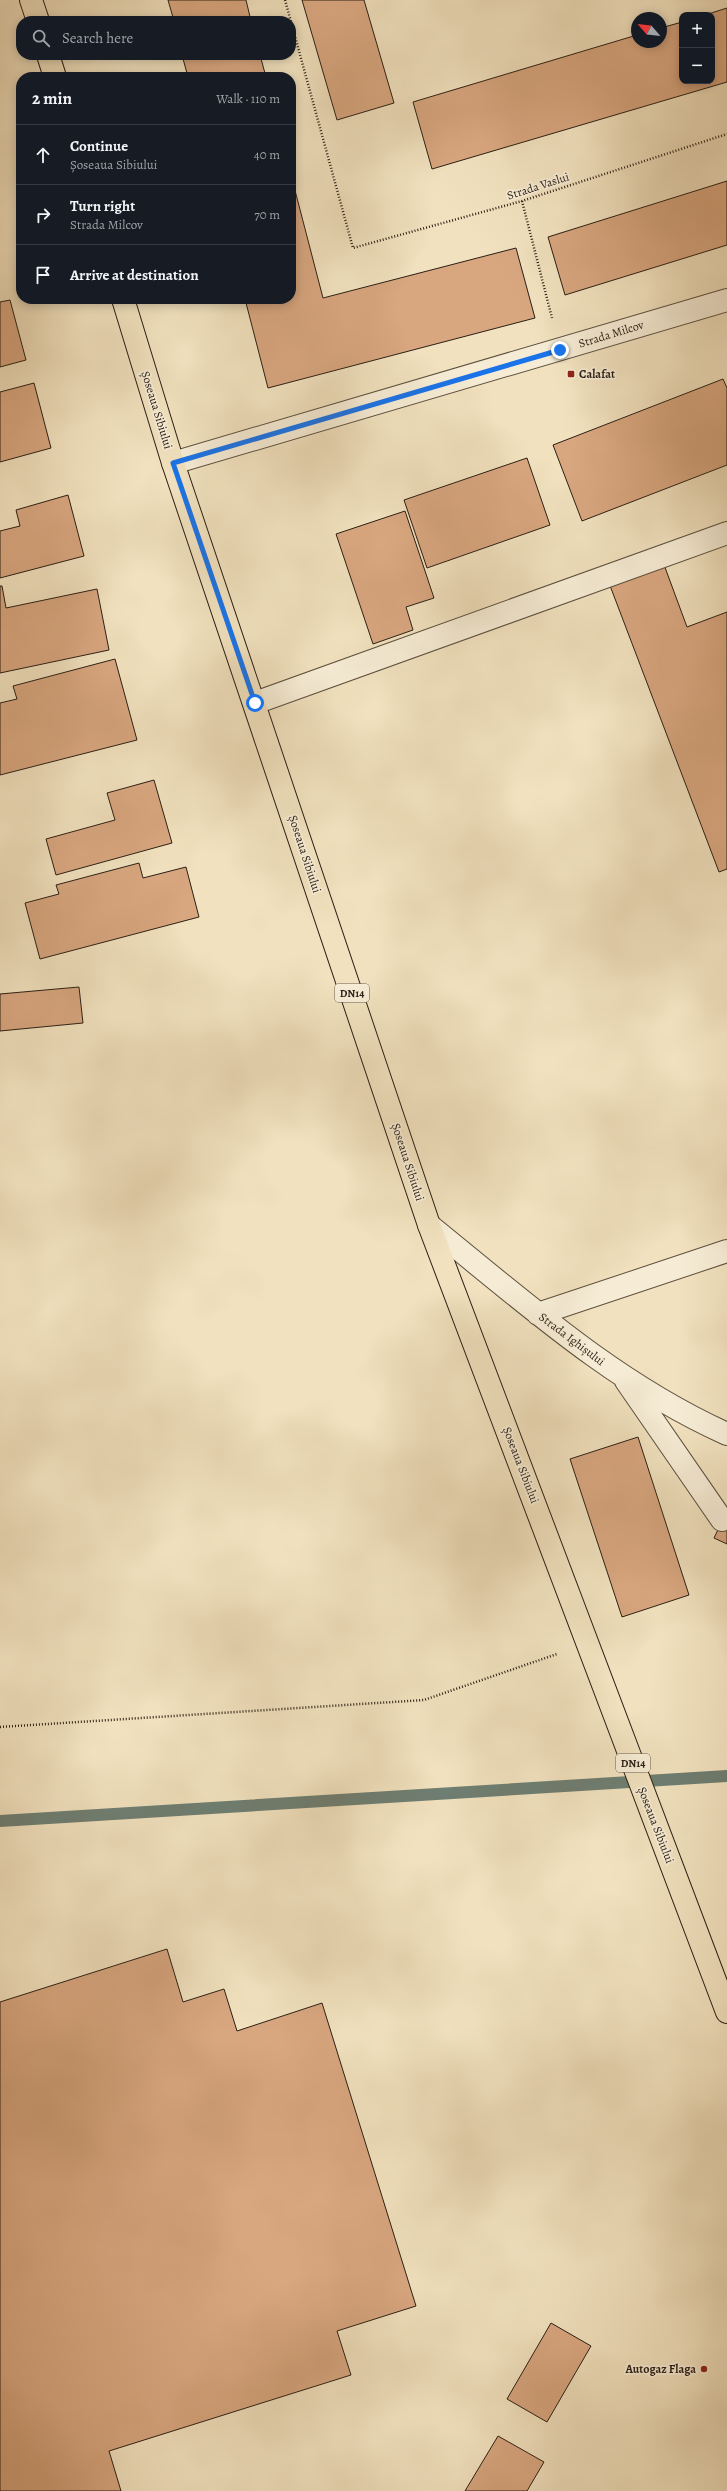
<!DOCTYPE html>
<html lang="en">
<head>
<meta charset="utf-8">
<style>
  :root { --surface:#171b24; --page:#20242c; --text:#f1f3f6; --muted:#9ea1a6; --line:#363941 }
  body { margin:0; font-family:Alegreya,serif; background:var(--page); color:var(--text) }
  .controls { position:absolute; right:12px; top:12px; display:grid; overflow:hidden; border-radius:8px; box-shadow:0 2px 10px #0003 }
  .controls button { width:36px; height:36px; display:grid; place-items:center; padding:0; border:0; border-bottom:1px solid var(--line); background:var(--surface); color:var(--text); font:20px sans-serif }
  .compass { position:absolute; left:631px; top:12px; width:36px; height:36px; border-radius:50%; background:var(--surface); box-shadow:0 2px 10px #0003; rotate:298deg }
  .stop { position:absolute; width:12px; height:12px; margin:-9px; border:3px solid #1a73e8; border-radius:50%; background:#fff }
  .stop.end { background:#1a73e8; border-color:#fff; box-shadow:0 1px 4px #0008 }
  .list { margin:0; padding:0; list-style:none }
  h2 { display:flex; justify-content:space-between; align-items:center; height:52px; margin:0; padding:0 16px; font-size:17px }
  h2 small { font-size:13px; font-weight:400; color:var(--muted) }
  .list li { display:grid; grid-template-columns:26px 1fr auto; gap:12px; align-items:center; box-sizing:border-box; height:60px; padding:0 16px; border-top:1px solid var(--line) }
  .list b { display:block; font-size:15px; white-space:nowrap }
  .list p { margin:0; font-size:13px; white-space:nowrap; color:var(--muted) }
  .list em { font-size:13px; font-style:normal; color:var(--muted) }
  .icon { flex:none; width:22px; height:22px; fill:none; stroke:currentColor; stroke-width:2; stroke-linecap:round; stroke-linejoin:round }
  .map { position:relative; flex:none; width:727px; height:2491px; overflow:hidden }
  .search { position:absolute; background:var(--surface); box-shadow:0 2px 10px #0003; left:16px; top:16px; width:280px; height:44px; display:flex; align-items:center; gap:10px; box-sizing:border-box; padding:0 14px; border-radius:16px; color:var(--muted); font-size:15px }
  .panel { position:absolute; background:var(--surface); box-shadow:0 2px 10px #0003; left:16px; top:72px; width:280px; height:232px; border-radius:16px }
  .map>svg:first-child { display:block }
</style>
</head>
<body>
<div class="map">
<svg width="727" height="2491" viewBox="0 0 727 2491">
  <rect width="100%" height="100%" fill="#f1e1be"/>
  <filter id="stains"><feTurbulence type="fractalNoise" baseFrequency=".005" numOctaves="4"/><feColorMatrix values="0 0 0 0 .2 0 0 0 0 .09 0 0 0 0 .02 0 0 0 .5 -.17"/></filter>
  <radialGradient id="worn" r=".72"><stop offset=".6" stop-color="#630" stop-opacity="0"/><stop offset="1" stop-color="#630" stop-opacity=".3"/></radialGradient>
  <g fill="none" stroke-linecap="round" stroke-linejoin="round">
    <!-- stream -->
    <path stroke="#6e7e72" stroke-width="12" d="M0,1821L727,1776"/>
  </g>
  <!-- building -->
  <path fill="#d8a67f" stroke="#2a1f15" d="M168,0H246L251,21H174Z
    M302,0H364L394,103L337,120Z
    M727,8V82L432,169L413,102L637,35V42H661V28L682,22V81H712V15H705Z
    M182,55H260L266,77H188Z
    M291,175L323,298L516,248L535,318L268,388L245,299H291Z
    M727,181V245L565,295L548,237Z
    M10,300L26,360L0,367V302Z
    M723,379L727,388V465L582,521L553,445Z
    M34,383L51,448L0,462V392Z
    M527,458L550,525L427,568L404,500Z
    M68,495L84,556L0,578V531L20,526L16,510Z
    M405,511L434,598L406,607L413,630L373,644L336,534Z
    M663,562L687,627L727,612V869L719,872L609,583Z
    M0,586H2L6,608L97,589L109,650L0,673Z
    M115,659L137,740L0,775V703L17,699L13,686Z
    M154,780L172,843L56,875L46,839L115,820L107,793Z
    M139,863L143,878L186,867L199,917L40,959L25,903L59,894L56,885Z
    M79,987L83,1023L0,1031V994Z
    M638,1437L689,1595L622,1617L570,1459Z
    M727,1511V1544L714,1538Z
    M167,1949L183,2002L224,1989L237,2031L322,2003L416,2306L337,2331L351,2375L109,2451L121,2491H0V2002Z
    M551,2323L591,2346L547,2422L507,2399Z
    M498,2436L544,2462L527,2491H465Z"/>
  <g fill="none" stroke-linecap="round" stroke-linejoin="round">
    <!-- minor casing -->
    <g stroke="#5c503f" stroke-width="24">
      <path id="minor" d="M173,463L727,300
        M255,703L727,533
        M429,1225C523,1301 615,1384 727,1434
        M538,1314L727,1251
        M626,1381L722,1520"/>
    </g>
    <!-- major casing -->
    <g stroke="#2a1f15" stroke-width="24">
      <path id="major" d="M31,0L38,21
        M48,55L55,77
        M123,299L173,463L429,1225L727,2012"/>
    </g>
    <!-- path -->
    <path stroke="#2a1f15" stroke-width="2.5" stroke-dasharray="1 2" stroke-linecap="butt" d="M285,0L353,248L522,201L727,134
      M522,201L552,318
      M0,1727L424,1700L557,1654"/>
    <!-- minor -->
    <use href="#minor" stroke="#f6ecd5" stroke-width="22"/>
    <!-- major -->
    <use href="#major" stroke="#f1e1be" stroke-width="22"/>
  </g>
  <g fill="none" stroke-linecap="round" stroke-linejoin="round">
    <!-- route -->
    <path stroke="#1a73e8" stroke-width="5" d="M255,703L173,463L560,350"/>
  </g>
  <!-- markers -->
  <g fill="#8f2418" stroke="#f6ecd5" stroke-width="1.5">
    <rect x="567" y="370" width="8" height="8" rx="2"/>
    <circle cx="704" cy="2369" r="4"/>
  </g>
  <g text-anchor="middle" stroke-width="3.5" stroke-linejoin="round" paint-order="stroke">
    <!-- shield labels -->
    <g fill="#f6ecd5" stroke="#675c4f" stroke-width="1">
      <rect x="335" y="984" width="34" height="18" rx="3"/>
      <rect x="616" y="1754" width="34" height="18" rx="3"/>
    </g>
    <g font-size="11" font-weight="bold" fill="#2a1f15">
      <text x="352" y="997">DN14</text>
      <text x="633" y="1767">DN14</text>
    </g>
    <!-- street labels -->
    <g font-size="12" fill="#2a1f15" stroke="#f6ecd5">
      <text transform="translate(538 186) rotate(-18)" y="4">Strada Vaslui</text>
      <text transform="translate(611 334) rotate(-17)" y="4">Strada Milcov</text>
      <text transform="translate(157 410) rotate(73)" y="4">Șoseaua Sibiului</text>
      <text transform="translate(305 854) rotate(72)" y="4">Șoseaua Sibiului</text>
      <text transform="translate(408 1162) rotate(72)" y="4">Șoseaua Sibiului</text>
      <text transform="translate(572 1339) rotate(37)" y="4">Strada Ighișului</text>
      <text transform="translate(521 1465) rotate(69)" y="4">Șoseaua Sibiului</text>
      <text transform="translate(656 1825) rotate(69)" y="4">Șoseaua Sibiului</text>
    </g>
    <!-- poi labels -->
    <g font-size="12" font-weight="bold" fill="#2a1f15" stroke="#f6ecd5" text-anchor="start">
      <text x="579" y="378">Calafat</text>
      <text x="696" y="2373" text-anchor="end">Autogaz Flaga</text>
    </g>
  </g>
  <rect width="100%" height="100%" filter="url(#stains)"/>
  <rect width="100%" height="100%" fill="url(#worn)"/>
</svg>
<div class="controls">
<button>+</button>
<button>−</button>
</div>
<svg class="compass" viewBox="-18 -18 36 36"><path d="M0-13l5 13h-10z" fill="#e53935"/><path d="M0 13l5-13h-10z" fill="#9ea1a6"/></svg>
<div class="stop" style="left:255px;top:703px"></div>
<div class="stop end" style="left:560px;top:350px"></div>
<div class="search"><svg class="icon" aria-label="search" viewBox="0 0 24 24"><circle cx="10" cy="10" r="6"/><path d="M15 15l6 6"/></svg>Search here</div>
<section class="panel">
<h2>2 min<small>Walk · 110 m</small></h2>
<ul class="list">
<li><svg class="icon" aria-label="ahead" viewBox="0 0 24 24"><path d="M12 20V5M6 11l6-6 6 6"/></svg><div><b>Continue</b><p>Șoseaua Sibiului</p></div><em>40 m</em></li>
<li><svg class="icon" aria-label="right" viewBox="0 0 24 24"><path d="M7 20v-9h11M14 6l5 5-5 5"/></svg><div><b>Turn right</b><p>Strada Milcov</p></div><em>70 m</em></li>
<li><svg class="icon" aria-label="arrive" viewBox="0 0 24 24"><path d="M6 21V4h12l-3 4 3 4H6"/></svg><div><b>Arrive at destination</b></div></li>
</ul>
</section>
</div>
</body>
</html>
